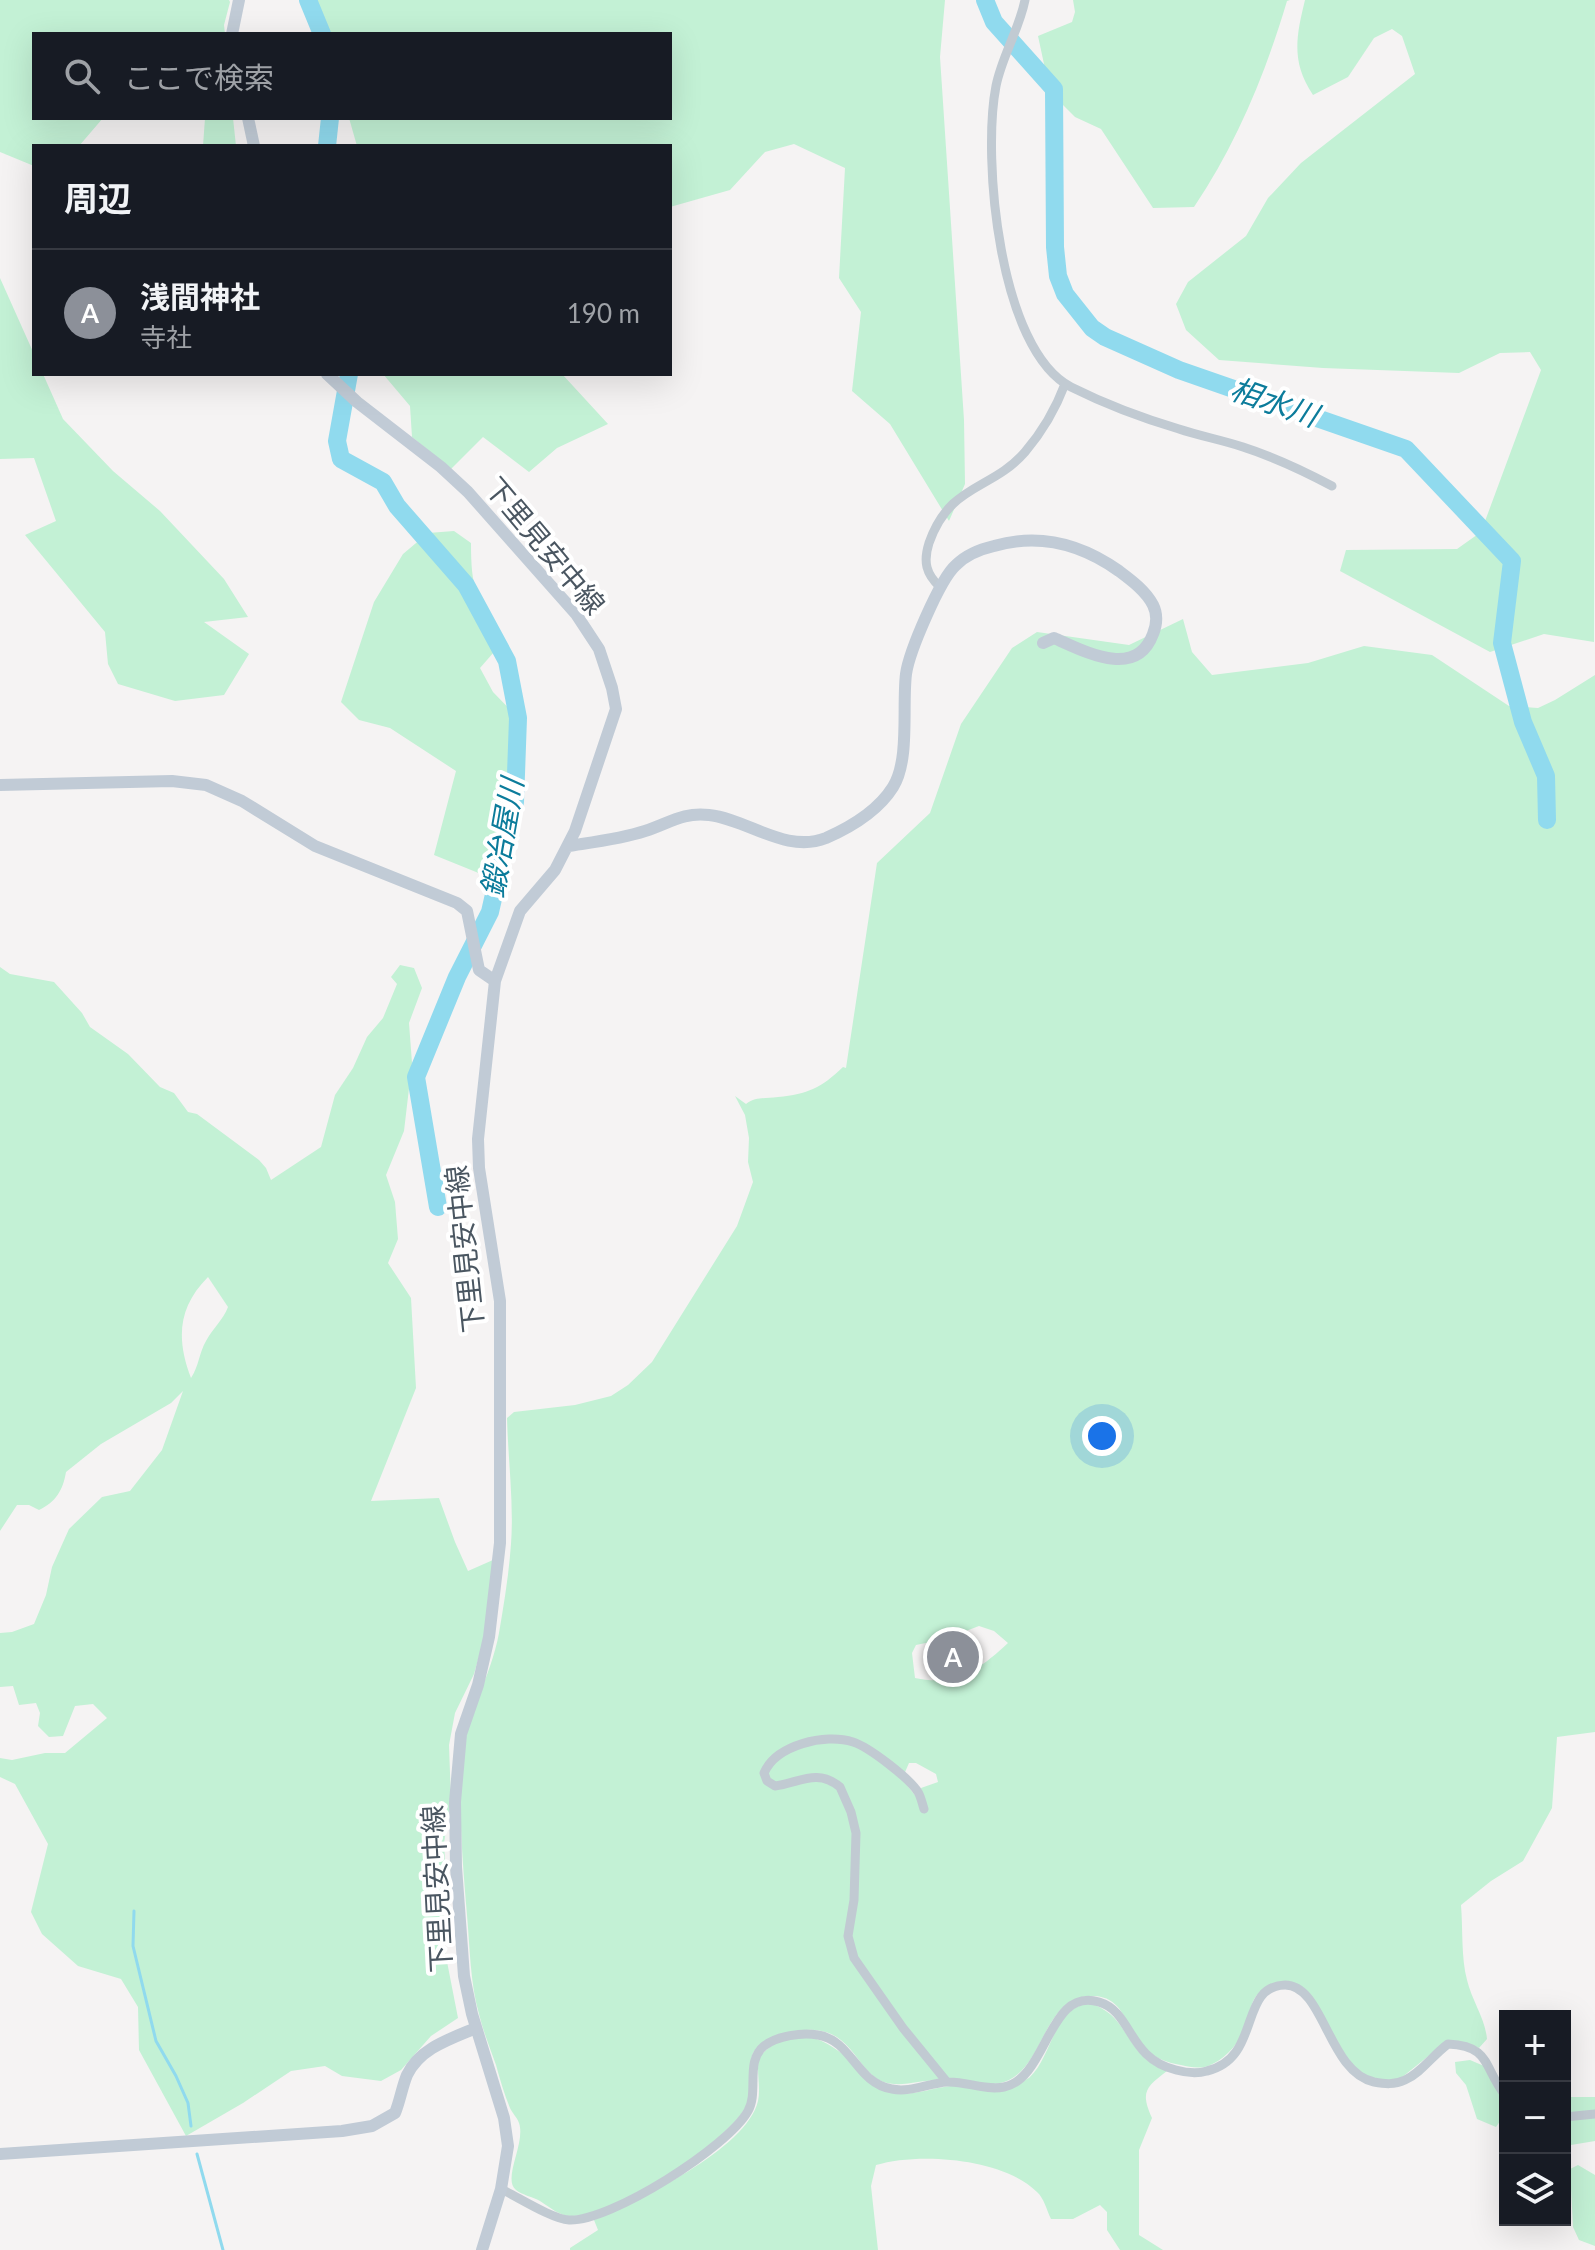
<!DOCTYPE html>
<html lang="ja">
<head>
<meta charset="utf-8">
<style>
  :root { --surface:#171b24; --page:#20242c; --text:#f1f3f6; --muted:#9ea1a6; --line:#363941; --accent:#8c9099 }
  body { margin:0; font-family:Lato,"Noto Sans JP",sans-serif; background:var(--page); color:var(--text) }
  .controls { position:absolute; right:24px; bottom:24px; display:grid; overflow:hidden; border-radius:0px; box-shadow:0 8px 32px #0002 }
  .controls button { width:72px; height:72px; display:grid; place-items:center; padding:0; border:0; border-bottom:2px solid var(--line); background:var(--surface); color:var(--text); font:40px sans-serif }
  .you { position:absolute; left:1102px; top:1436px; width:28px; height:28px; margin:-20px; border:6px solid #fff; border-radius:50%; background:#1a73e8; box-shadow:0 0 0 12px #1a73e833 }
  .badge { display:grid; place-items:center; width:52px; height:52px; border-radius:50%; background:var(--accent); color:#fff; font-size:26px; font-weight:700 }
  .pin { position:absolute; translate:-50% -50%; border:4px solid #fff; box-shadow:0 2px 8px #0006 }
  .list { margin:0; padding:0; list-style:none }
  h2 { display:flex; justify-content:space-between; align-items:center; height:104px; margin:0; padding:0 32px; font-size:34px }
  h2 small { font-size:26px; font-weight:400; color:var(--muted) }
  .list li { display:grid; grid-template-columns:52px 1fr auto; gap:24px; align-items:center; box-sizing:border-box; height:128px; padding:0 32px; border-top:2px solid var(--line) }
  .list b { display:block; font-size:30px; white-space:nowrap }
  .list p { margin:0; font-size:26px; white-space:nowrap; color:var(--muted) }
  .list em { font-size:26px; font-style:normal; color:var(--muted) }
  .icon { flex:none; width:44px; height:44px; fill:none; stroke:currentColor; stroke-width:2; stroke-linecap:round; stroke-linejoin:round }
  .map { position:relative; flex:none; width:1595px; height:2250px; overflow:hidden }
  .search { position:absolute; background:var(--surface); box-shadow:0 8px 32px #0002; left:32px; top:32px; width:640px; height:88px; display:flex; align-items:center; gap:20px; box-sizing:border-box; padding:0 28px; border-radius:0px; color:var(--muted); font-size:30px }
  .panel { position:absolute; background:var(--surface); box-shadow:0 8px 32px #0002; left:32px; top:144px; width:640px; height:232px; border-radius:0px }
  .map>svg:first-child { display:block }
</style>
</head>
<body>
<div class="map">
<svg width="1595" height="2250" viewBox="0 0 1595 2250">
  <rect width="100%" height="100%" fill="#f5f3f3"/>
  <!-- green -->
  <path fill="#c3f1d5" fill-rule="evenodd" d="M0,0H229L230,2L224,25L225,34H34V118H103L79,146H34V166L0,152Z
    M311,0H945L940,57L964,420L965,484L949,521L890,424L852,391L861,312L839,278L845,168L794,144L765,152L730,190L670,207V146H357L349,118H670V34H325Z
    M1073,0H1290L1287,1C1266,72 1236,145 1194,207L1153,208L1101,129L1075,117L1050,92L1038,36L1072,22L1075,12Z
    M1305,0H1595L1594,642L1544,634L1490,652L1340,571L1346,550L1457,549L1481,532L1541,370L1530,352L1500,353L1459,373L1323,368L1219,360L1186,330L1176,304L1188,282L1246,236L1268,198L1301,163L1415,74L1402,36L1392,29L1374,38L1348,77L1313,95C1291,62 1296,37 1305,0Z
    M205,118H233L236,146H203Z
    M0,278L34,354V374H43L63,419L113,471L160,511L224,579L248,617L204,622L249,654L224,695L175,701L118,684L108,664L105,632L25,535L56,521L34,458L0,459Z
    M383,374H562L608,424L557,448L529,472L483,437L451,469L412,437L410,406Z
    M454,531L471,543C471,588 476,598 499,636L494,652L480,668L493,692L523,723L518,758L516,810L501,861L481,874L434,855L456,771L390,728L359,720L341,702L374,602L403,554L428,533Z
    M1183,619L1192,652L1212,675L1308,663L1364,646L1432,655L1509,706L1538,708L1555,700L1595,675V1732L1557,1737L1552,1808L1523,1861L1491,1881L1461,1905C1463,1929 1461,1957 1467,1980C1472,2001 1485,2018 1487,2039L1479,2048L1470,2044L1436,2050L1401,2078L1391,2082L1369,2078L1352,2066L1311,1997L1281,1983C1273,1986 1262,1989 1257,1995C1250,2003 1251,2012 1248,2020C1242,2040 1227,2059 1208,2066C1199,2069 1190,2067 1181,2065C1167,2063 1152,2057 1142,2046C1126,2027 1124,1998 1095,1996C1044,1993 1046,2062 1009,2080C989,2090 961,2079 938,2080C924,2080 908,2085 894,2084C850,2082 860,2010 780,2035C731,2050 762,2077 745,2108C724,2145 615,2215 572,2216C559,2216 551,2208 540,2201C533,2197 522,2195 516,2190C502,2179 526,2143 519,2123C517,2117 512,2113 510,2108C504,2094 500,2079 496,2065C490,2048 483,2031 479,2014C470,1982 470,1948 467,1915C463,1865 458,1813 462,1763C465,1717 491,1677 499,1633C504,1604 509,1573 511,1544C514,1503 508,1459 507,1418L514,1412L575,1405L611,1396L628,1385L652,1362L737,1226L753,1182L748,1162L749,1138L745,1115L735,1096L746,1104C757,1096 765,1099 778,1097C808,1094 821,1088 843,1067L846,1068L877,863L930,813L961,724L1012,648L1037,632L1129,645ZM979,1626L994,1631L1008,1643C980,1669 956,1687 915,1678L912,1653L916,1645L945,1639ZM909,1763H916L936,1774L938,1782L921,1788L926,1809L902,1779Z
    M400,965L414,968L422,988L409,1023L412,1063L404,1131L386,1175L395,1202L398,1239L388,1263L411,1298L416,1388L371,1501L439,1498L455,1542L468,1571L493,1560L485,1635L474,1674L455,1713L449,1745L451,1801L444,1843L446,1879L442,1936L458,2018L431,2036L401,2070L381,2081L342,2076L325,2066L291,2071L243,2103L186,2136L139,2050L138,2007L121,1979L78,1966L42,1934L31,1912L48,1844L15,1784L0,1777V1758L12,1760L45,1753H65L107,1718L93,1704L75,1706L63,1736L49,1737L38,1726L40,1713L36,1703L19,1705L13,1686L0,1687V1633L12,1632L34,1624L46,1595L52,1567L69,1529L102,1497L130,1491L162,1450L183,1391L171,1403L101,1444L66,1472C63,1490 56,1502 39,1510L29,1505H17L0,1531V967L10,974L54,982L82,1013L90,1027L128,1054L160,1087L174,1093L188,1112L197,1114L259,1160L266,1168L271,1180L321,1147L335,1095L353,1068L367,1037L383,1018L397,984L391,977ZM208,1277L228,1307C223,1320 213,1328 206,1341C199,1353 199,1366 191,1378C176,1339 178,1307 208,1277Z
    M1089,2003C1132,2016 1123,2055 1167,2071C1146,2087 1140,2092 1152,2118L1139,2150V2235L1163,2250H1120L1107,2230V2212L1100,2205L1073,2219H1051C1047,2211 1044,2198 1037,2192C1003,2158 919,2152 876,2165L871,2186L878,2250H570V2248L598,2230L594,2220C637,2201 747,2149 758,2101C761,2087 756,2072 759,2057C806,2007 847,2058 883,2090C905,2099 927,2089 950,2086C970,2084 1000,2090 1018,2085C1019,2084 1028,2078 1029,2078C1053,2056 1052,2009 1089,2003Z
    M1470,2060L1484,2066L1505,2099V2118L1503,2117L1496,2127L1477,2119L1466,2085L1456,2073L1455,2062Z
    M1565,2097H1595V2141L1565,2146Z
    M1578,2165L1595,2175V2246L1579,2240L1573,2227L1570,2169Z"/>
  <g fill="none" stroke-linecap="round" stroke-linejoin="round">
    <!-- stream -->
    <path stroke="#90daee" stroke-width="3" d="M134,1911L133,1946L156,2041L176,2076L188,2103L191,2126
      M197,2154L223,2250"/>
    <!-- river -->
    <path stroke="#90daee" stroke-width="18" d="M308,0L322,34
      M985,0L994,22L1054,89L1055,247L1058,276L1065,294L1092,328L1105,337L1179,370L1406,449L1512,561L1502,643L1523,722L1546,776L1547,820
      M327,146L330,118
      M349,374L337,441L341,459L383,482L397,506L466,585L507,661L518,718L515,802L490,912L457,977L416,1077L438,1207"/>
    <!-- street -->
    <path stroke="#c1cad2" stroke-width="9" d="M1025,0C1019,30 1002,56 996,86C982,158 999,350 1071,387C1105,404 1142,418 1179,429C1200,436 1222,440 1243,447C1274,457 1304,471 1332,486
      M940,587C926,574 923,562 929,543C950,483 991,491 1025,452C1042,432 1056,408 1065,384
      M924,1809C922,1803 921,1797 918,1792C909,1778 869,1747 853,1742C825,1733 776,1745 764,1773L767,1781L775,1786C799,1783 817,1768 840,1787L851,1812L856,1833L854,1900L848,1936L854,1958L903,2028L947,2082
      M1565,2117L1595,2114
      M501,2189C518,2197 552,2219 569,2220C610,2222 728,2147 748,2111C759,2092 745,2061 764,2046C777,2036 802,2032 818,2035C843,2039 852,2063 869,2078C875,2083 884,2088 892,2089C910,2093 929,2083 947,2082C966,2081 985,2091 1004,2087C1048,2078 1048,1986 1099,2002C1133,2012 1127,2058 1176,2070C1187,2073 1197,2074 1207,2071C1262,2058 1238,1986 1285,1985C1324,1985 1328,2072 1374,2082C1385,2084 1394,2085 1405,2080C1421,2073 1433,2055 1448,2044C1491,2046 1483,2067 1505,2095"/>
    <!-- secondary -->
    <path stroke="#c1cbd6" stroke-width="12" d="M232,34L239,0
      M248,118L254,146
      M327,374L357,402L441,467L468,492L576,614L599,649L612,688L616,709L575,831L555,870L520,911L495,981L478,1139L479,1168L500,1301V1543L489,1637L478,1685L461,1734L455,1802L456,1867L464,1976L472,2014L504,2118L508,2146L501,2189L482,2250
      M0,785L172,781L206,785L242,801L315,846L457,903L467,911L479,970L495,981
      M568,846C594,842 621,839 645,831C670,823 682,812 709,815C747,819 786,854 826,838C851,827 878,811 893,787C910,760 902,706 906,674C909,652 940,579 956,565C966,555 981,549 994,546C1039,533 1081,544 1119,571C1131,580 1146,591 1153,605C1158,615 1157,624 1153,634C1136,680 1084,651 1054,638L1043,643
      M0,2154L342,2131L372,2126L395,2113C400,2101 402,2087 407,2075C420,2048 450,2039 476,2028"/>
  </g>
  <g text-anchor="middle" stroke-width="8" stroke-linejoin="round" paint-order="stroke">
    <!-- street labels -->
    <g font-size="28" fill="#4a5661" stroke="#fff">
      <text transform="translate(545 546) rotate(50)" y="10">下里見安中線</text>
      <text transform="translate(465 1249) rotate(-96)" y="10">下里見安中線</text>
      <text transform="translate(437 1889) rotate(-93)" y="10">下里見安中線</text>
    </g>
    <!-- water labels -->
    <g font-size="30" font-style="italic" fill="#0c7c9b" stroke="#fff">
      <text transform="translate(1274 403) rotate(19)" y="10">相水川</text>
      <text transform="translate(503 838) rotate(-80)" y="10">鍛冶屋川</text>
    </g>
  </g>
</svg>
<div class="controls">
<button>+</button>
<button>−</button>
<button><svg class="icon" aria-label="layers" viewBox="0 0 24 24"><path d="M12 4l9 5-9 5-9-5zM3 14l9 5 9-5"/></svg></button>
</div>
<div class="you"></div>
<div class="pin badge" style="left:953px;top:1657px">A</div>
<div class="search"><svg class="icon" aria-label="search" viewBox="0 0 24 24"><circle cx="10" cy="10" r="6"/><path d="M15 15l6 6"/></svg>ここで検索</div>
<section class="panel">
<h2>周辺<small></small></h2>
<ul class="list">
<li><span class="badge">A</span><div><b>浅間神社</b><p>寺社</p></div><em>190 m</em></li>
</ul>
</section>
</div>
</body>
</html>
